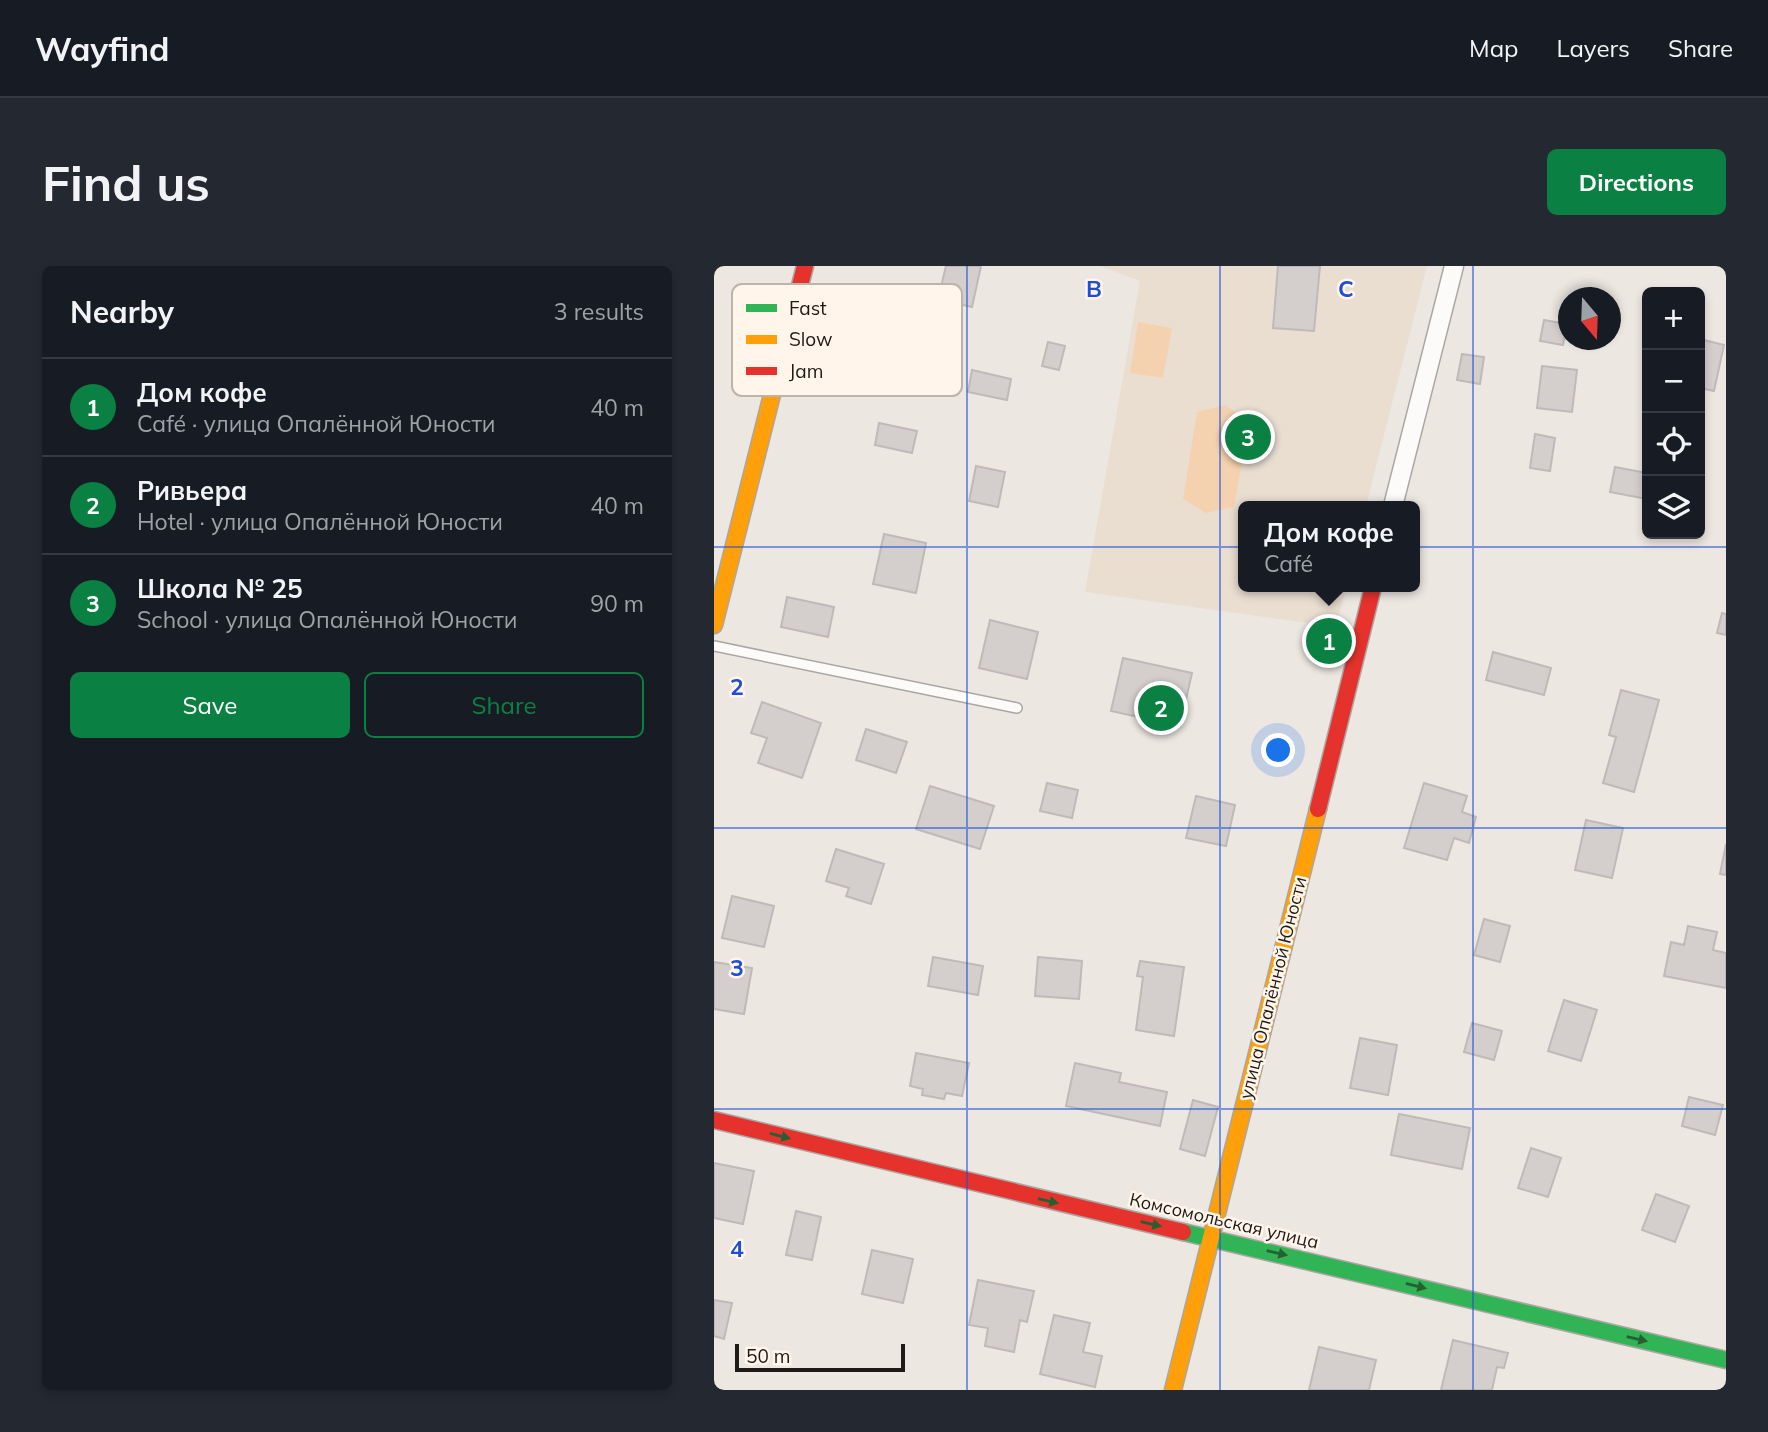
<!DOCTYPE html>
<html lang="en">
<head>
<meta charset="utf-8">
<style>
  :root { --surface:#171b24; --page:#242831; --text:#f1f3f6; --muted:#9ea1a6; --line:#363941; --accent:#0b8043 }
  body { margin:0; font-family:Mulish,sans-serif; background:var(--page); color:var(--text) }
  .controls { position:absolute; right:21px; top:21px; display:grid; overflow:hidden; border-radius:10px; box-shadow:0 4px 10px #0003 }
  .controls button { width:63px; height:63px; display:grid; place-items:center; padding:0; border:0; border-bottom:2px solid var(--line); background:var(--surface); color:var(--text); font:35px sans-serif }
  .compass { position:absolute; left:844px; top:21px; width:63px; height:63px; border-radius:50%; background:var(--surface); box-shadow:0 4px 10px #0003; rotate:161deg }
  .scale { position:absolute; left:21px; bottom:18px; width:170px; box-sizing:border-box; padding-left:7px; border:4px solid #1f1a16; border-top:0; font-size:19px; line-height:24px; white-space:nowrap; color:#1f1a16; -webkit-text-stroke:5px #fff5eb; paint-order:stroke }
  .you { position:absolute; left:565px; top:485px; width:24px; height:24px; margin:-18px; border:5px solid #fff; border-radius:50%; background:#1a73e8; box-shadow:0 0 0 10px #1a73e833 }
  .badge { display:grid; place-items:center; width:46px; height:46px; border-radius:50%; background:var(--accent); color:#fff; font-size:23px; font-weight:700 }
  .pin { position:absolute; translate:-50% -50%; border:4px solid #fff; box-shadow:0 2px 7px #0006 }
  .popup { position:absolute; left:524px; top:235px; width:182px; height:91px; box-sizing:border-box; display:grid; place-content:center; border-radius:10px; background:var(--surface); filter:drop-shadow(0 2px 5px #0005); font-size:23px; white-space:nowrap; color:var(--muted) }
  .popup b { font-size:26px; color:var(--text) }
  .popup::after { content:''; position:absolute; left:50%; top:100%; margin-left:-14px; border:14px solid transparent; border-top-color:var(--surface) }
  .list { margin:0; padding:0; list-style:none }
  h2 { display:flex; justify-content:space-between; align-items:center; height:91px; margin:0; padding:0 28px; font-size:30px }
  h2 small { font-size:23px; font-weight:400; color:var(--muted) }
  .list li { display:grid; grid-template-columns:46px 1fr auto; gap:21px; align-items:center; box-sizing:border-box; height:98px; padding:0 28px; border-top:2px solid var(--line) }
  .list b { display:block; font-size:26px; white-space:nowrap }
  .list p { margin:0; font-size:23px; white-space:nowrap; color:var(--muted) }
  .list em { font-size:23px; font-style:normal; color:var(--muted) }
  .actions { display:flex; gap:14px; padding:21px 28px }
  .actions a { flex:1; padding:16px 0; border:2px solid var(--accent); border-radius:10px; text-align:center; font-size:24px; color:var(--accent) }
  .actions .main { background:var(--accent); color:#fff }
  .icon { flex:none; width:38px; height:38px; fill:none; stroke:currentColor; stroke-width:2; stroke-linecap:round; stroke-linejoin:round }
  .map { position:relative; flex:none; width:1012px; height:1124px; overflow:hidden; border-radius:10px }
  header { display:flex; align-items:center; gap:42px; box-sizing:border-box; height:98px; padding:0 35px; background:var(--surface); border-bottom:2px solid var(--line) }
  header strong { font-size:33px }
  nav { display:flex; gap:38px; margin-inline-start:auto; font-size:24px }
  .intro { display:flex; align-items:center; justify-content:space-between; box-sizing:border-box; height:168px; padding:0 42px }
  h1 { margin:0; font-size:49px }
  .button { padding:18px 32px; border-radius:10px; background:var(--accent); color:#fff; font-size:24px; font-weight:700 }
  main { display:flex; gap:42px; padding:0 42px }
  aside { flex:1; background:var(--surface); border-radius:10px; box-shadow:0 4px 10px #0003 }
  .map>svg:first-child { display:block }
</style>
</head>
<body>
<header>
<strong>Wayfind</strong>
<nav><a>Map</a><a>Layers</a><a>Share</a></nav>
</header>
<div class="intro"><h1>Find us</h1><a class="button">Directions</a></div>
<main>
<aside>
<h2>Nearby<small>3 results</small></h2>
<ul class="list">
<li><span class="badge">1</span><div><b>Дом кофе</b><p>Café · улица Опалённой Юности</p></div><em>40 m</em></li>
<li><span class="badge">2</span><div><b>Ривьера</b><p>Hotel · улица Опалённой Юности</p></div><em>40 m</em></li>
<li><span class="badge">3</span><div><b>Школа № 25</b><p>School · улица Опалённой Юности</p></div><em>90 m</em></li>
</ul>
<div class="actions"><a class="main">Save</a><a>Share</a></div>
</aside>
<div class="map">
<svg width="1012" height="1124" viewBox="0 0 1012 1124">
  <rect width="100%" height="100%" fill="#ede7e1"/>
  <!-- built -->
  <path fill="#eaded1" d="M386,0H713L652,240H529V321H632L622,361L371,326L426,15Z"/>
  <!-- green -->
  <path fill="#f5d2af" d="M424,56L458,62L449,112L416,107Z
    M511,139L535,155L520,241L492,247L469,233L483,146Z"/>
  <!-- building -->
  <path fill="#d4cecd" stroke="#bfb9b8" stroke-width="2" d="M232,0H267L258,41L224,33Z
    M564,0H606L600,65L559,62Z
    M159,33L202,43L195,76L151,66Z
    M830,54L853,58L849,79L826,75Z
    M986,73L1010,79L1000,125L986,122Z
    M334,76L351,80L345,104L328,100Z
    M748,88L770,91L766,118L743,114Z
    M828,100L863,104L858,146L823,142Z
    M258,104L297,113L293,134L254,126Z
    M165,157L203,165L198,187L161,179Z
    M821,168L841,172L836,205L816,202Z
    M262,200L291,206L284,241L255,235Z
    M901,201L933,207V233L896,226Z
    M170,268L212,277L202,327L159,318Z
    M73,331L120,341L114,371L67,361Z
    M1008,347L1012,348V369L1003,367Z
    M276,354L324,366L313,413L265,402Z
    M598,357L622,361L616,387L592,384Z
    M779,386L837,402L830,429L772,414Z
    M409,392L478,407L466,460L397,445Z
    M907,424L945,434L920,526L889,517L902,471L895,469Z
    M48,436L107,457L88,512L44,497L53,472L37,467Z
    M152,463L193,476L182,507L142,494Z
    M333,517L364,524L358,552L326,545Z
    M710,517L753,530L748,546L762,551L755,577L740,572L733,594L690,582Z
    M216,520L280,540L266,583L202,563Z
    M482,530L521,539L512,580L472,572Z
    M872,554L909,562L898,612L861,604Z
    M1012,578V609L1006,608Z
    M122,583L170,598L157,638L132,630L135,622L112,615Z
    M18,630L60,640L50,681L8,672Z
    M770,653L796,660L786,696L760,689Z
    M974,660L1003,666L999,684L1012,687V722L950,710L957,676L970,679Z
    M219,691L269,700L264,729L214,720Z
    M324,691L368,695L365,733L321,730Z
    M426,695L470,701L460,770L422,764L429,711L423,710Z
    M0,696L38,702L30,748L0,743Z
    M850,734L883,744L867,795L834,785Z
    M758,757L788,765L780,794L750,786Z
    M646,772L683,779L674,829L636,822Z
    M202,787L255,797L248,830L232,827L230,833L208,829L209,823L196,820Z
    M361,797L407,807L405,816L453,826L446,860L352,840Z
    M975,831L1009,839L1001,869L968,860Z
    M479,834L504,841L491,890L466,883Z
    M685,848L756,862L748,903L677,889Z
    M817,882L847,892L834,931L804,922Z
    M0,897L40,905L29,958L0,952Z
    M942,928L975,940L961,976L928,964Z
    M82,945L107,951L98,994L72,989Z
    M158,984L199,993L189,1037L148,1028Z
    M264,1014L320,1025L313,1056L306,1054L300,1086L271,1080L274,1062L255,1059Z
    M0,1034L18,1037L10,1073L0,1070Z
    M340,1049L376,1057L369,1086L388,1090L381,1121L326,1108Z
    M739,1074L794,1087L790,1102L783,1101L778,1124H727Z
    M605,1081L662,1094L655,1124H595Z"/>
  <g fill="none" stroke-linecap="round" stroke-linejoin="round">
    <!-- lane casing -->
    <g stroke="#aaa6a1" stroke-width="12">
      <path id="lane" d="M0,380L303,442"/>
    </g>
    <!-- street casing -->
    <g stroke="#aaa6a1" stroke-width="21">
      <path id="street" d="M679,240L740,0"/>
    </g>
    <!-- fast casing -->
    <g stroke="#aaa6a1" stroke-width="19">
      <path id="fast" d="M469,966L1012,1094"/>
    </g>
    <!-- slow casing -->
    <g stroke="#aaa6a1" stroke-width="19">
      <path id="slow" d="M0,359L69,85
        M459,1124L604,543"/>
    </g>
    <!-- jam casing -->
    <g stroke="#aaa6a1" stroke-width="19">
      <path id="jam" d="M69,85L91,0
        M604,543L659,321
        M0,854L469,966"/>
    </g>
    <!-- lane -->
    <use href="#lane" stroke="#fcfbfa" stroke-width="9"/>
    <!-- street -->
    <use href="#street" stroke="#fcfbfa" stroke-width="18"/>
    <!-- fast -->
    <use href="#fast" stroke="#30b455" stroke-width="16"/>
    <!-- slow -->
    <use href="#slow" stroke="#ff9f0a" stroke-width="16"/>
    <!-- jam -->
    <use href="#jam" stroke="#e5322d" stroke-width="16"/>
  </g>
  <!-- one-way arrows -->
  <defs><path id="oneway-solid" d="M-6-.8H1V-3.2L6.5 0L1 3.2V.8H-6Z" transform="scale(1.75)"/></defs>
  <g fill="#275f32">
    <use href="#oneway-solid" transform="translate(66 870) rotate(14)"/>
    <use href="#oneway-solid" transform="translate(334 935) rotate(13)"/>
    <use href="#oneway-solid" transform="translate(437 958) rotate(13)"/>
    <use href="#oneway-solid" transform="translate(563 987) rotate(13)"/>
    <use href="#oneway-solid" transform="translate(702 1020) rotate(14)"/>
    <use href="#oneway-solid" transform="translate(923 1073) rotate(13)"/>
  </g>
  <!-- grid -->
  <path fill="none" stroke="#1d4ed8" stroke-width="2" stroke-opacity="0.55" d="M253,0V1124M506,0V1124M759,0V1124M0,281H1012M0,562H1012M0,843H1012"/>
  <g text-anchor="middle" stroke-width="5" stroke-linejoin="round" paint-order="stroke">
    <!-- street labels -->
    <g font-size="18" fill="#1f1a16" stroke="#fff5eb">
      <text transform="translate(559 722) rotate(-76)" y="6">улица Опалённой Юности</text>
      <text transform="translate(510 955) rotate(13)" y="6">Комсомольская улица</text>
    </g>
  </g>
  <!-- legend -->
  <rect x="18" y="18" width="230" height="112" rx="10" fill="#fff5eb" stroke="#bcb3ab" stroke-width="2"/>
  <rect x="32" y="38" width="31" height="8" fill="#30b455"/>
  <rect x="32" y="69" width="31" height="9" fill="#ff9f0a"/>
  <rect x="32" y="101" width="31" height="8" fill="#e5322d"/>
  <g font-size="19" fill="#1f1a16">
    <text x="75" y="49">Fast</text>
    <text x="75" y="80">Slow</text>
    <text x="75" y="112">Jam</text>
  </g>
  <g font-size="23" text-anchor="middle" font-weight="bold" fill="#1d4ed8" stroke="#fff5eb" stroke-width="5" stroke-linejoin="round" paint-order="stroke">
    <text x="380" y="31">B</text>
    <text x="632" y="31">C</text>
    <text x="23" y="429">2</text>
    <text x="23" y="710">3</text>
    <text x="23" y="991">4</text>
  </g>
</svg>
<div class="controls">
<button>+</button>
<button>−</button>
<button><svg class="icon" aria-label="locate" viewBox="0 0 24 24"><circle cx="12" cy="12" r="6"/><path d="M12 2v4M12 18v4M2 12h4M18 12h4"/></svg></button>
<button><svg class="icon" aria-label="layers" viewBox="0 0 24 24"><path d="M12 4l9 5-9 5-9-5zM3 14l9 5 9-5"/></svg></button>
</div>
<svg class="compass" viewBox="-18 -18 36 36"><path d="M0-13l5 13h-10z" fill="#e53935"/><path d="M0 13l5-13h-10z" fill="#9ea1a6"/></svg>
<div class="scale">50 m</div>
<div class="you"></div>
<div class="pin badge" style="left:615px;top:375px">1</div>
<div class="popup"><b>Дом кофе</b>Café</div>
<div class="pin badge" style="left:447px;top:442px">2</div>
<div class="pin badge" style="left:534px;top:171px">3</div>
</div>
</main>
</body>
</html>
